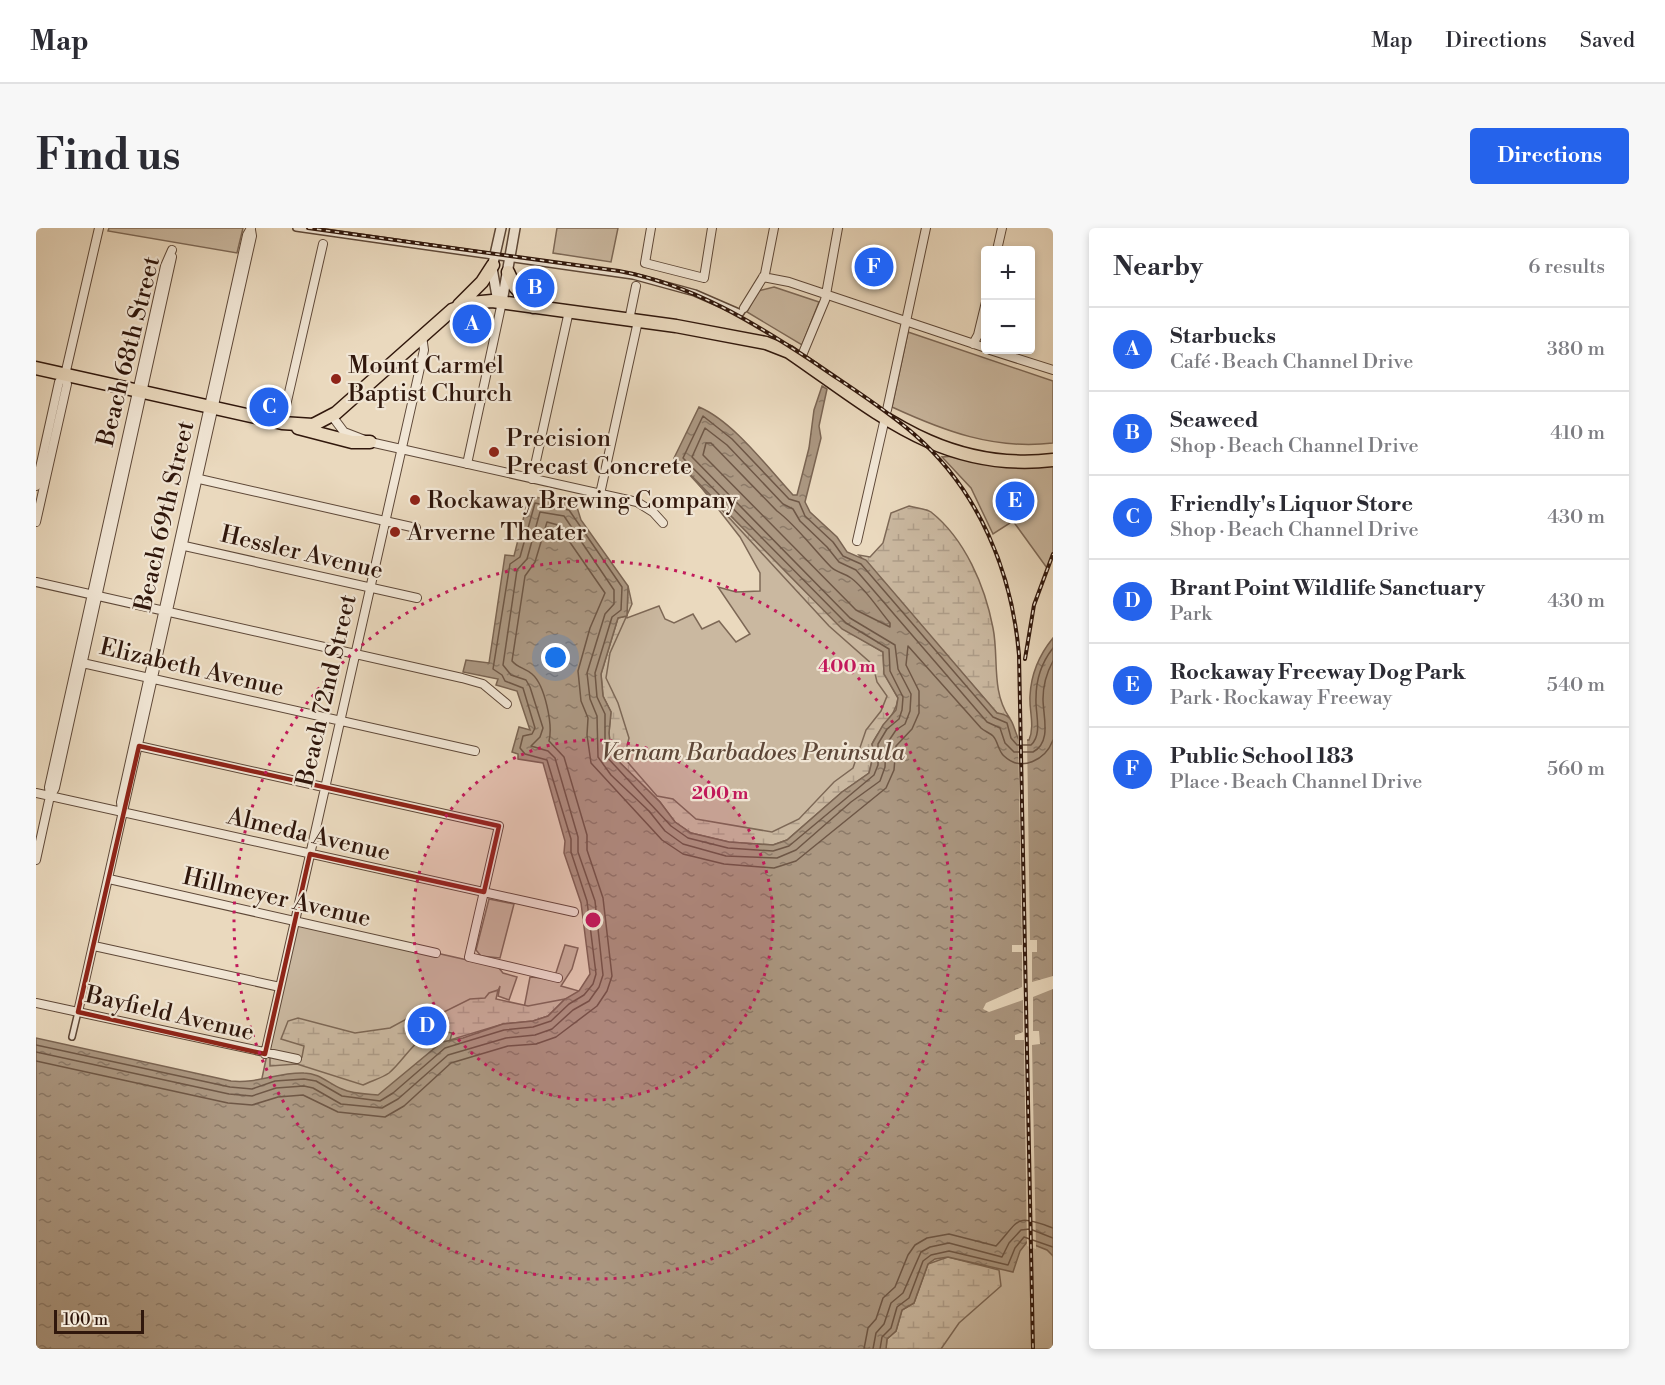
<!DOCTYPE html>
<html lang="en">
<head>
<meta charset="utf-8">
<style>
  :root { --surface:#fff; --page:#f7f7f7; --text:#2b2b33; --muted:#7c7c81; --line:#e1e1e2; --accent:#2563eb }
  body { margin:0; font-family:"Libre Bodoni",serif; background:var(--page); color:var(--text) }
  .controls { position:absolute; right:18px; top:18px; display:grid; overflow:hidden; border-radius:6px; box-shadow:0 3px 9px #0003 }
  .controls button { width:54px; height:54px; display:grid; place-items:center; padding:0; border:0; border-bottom:2px solid var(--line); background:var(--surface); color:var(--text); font:30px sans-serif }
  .scale { position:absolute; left:18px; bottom:15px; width:90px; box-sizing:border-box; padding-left:6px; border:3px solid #30170c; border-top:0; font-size:16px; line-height:21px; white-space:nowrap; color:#30170c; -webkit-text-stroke:4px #f1e6d5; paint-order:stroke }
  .you { position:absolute; left:520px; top:430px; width:21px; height:21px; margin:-15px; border:4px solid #fff; border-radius:50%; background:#1a73e8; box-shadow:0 0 0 9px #1a73e833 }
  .badge { display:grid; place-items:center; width:39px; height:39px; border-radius:50%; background:var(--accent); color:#fff; font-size:20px; font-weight:700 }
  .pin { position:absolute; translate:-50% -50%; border:3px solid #fff; box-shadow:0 2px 6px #0006 }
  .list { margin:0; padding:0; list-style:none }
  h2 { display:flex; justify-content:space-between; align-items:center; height:78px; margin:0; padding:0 24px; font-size:26px }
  h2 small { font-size:20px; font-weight:400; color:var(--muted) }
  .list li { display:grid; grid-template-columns:39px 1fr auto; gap:18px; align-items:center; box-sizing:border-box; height:84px; padding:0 24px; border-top:2px solid var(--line) }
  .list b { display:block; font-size:22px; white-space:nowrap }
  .list p { margin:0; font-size:20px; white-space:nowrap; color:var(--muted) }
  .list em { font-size:20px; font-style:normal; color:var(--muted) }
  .map { position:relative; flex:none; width:1017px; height:1121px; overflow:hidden; border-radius:6px }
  header { display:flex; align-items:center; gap:36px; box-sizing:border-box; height:84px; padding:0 30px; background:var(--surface); border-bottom:2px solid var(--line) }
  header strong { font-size:28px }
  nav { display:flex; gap:33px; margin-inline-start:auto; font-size:21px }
  .intro { display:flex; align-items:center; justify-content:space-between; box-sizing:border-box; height:144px; padding:0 36px }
  h1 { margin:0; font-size:42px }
  .button { padding:15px 27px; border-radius:6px; background:var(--accent); color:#fff; font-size:21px; font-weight:700 }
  main { display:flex; gap:36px; padding:0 36px }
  aside { flex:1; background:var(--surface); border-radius:6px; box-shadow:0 3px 9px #0003 }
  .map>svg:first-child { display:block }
</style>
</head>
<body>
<header>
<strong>Map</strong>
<nav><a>Map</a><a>Directions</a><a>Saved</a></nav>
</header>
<div class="intro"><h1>Find us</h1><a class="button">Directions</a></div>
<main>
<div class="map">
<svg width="1017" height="1121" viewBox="0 0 1017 1121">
  <defs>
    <pattern id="wetland-marsh" width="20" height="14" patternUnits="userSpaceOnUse" patternTransform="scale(1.5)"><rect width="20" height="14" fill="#cab8a0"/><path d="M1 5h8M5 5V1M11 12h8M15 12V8" fill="none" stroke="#ae9d89"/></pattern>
    <pattern id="water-ripples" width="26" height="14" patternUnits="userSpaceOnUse" patternTransform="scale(1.5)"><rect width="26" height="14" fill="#ab9781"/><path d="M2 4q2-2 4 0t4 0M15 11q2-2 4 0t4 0" fill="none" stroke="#8c7a68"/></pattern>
  </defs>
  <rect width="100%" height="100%" fill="#ead9be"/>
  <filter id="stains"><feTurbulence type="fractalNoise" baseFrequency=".00333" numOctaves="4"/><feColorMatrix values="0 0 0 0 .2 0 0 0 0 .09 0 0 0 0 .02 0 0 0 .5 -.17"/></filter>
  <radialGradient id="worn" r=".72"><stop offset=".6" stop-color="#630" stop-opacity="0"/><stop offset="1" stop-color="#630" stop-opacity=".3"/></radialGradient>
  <!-- green -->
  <path fill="#cab8a0" stroke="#7d6856" stroke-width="1.5" d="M73,0H207L201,25L72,3Z
    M521,0H582L575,34L517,25Z
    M738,59L783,74L766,117L711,84L722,63Z
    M872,104L1017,153V215C958,222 908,203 856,179Z
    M920,228L1017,236V327L1011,340L977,293L957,306L935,260L906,229Z
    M647,236L809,394L869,484L760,615L690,619L579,544L560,443L588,388L591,390L623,378L629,391L638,395L657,386L666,401L683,393L700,414L714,406L682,359L700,364L724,363V345L704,309Z
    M453,671L478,676L464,730L445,728L440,722Z
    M259,693L462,739L467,745L481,749L473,772L462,768L464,758L458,772L488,780L494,749L518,751L529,717L542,720L536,741L525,758L543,763L551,846L217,893Z
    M1017,928V1121H689Z"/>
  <!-- wetland -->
  <path fill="url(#wetland-marsh)" stroke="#7d6856" stroke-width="1.5" d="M638,230L806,400L847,424L848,445L862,470C860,489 844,498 836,516L838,524L833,545L806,564L751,612L737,617L693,614L655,605L639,594L624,574L575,526L573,505L575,484L567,468L565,446L582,390L591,388L592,358L596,376L574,425L570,450L582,475L593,510L588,530L621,568L637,571L660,591L736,604L763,591L798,554L817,540L830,502L845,483L851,468L841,454L837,437L793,398Z
    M873,278C879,280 889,280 895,284C929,311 949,358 957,400C963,429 955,463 973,489L961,485L823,327L834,329L847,315L855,285Z
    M462,762L460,771L492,778L529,771L512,788L497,793L467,796L414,812L416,805C384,796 374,827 353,845C346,850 335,853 327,857L261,836L234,838V828L258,834L266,829L268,818L245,811L252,793L262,790L319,805L354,800L378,787L406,785L434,771L449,770L453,765Z
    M912,1029L963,1042L965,1058L923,1095L905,1121H850L851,1111L860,1103L866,1082L878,1075L892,1036Z"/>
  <!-- water -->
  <path fill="url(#water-ripples)" stroke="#7a6452" stroke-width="1.5" d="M786,158L791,161L783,198L785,210L769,274L774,284L801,309L811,324L830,332L961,485C979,487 976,499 983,512H993C999,498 993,482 994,468C995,446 1003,427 1017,410V1028L1011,1022L991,1014L984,1023L977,1044L912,1029L899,1031L892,1036L878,1075L866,1082L860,1103L851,1111L850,1121H0V810L195,853C222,856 241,844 268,845C283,845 292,855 306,861C317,866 330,866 342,867L406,814L427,810L467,796L497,793L512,788L529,771L543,763L554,746L545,675L528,625L529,613L507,535L482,531V526L476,524L483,499L494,502L481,463L460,457L462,451L427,444L430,432L453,435L469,327L478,328L493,268L540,276L545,292L592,358L591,388L582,390L565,446L567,468L575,484L573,505L575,526L624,574L639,594L655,605L693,614L737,617L751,612L806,564L833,545L838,525L836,516L847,497L860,482L862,470L848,446L847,424L806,401L638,230L663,179C697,193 732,240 757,267H761L773,220L778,182Z"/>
  <!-- pier -->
  <path fill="#ead9be" d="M982,503L985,509H991L994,712H1001V724H996V754L1017,748V761L997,769V803H1003L1004,816L996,817L1000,1021L991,1018L988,812H979V807L987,804V772L953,784L947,781L950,775L986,759V724H976V717H986Z"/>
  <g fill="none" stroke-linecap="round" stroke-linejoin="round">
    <!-- shore -->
    <path stroke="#6e5746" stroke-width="1.5" d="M675,215L741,283C761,298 777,321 795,339C801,345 809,345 815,350C830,361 842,381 854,395V399L820,382L667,227L670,215Z
      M0,817L194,859L216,861L239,853L268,851L280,853L306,868L344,873L357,865L409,820L468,802L497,799L515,793L533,776L548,767L557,756L560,746L551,673L535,624V611L511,532L489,526L484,520L487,508L496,506L499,500L487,460L469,453L466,447L457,441L474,336L484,329L499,275L533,282L586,359L585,382L576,389L559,445L561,469L569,486V527L635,598L652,610L692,620L737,623L753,618L838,547L842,537V516L851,501L863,491L866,482L867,469L854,443L853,421L810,395L647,230L667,188L696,211L753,271L763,274L769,288L797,314L807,328L825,336L957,489L971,495L975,510L981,517H995C1007,506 999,485 1000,470C1000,452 1006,434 1017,420
      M0,824L193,866L216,868L240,860L268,858L277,860L305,876L346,880L362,871L412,827L470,810L499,807L516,801L537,782L553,773L563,759L567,747L559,673L542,624V609L519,530L512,523L495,518L504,509L507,500L494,459L490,452L475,447L467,437L481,342L491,331L504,284L528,288L578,362V376L569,386L551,445L554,471L561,488L562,529L575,547L613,583L629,603L647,616L690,628L741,630L760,622L815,574L844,553L849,539L850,517L860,502L869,496L874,483L875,466L862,441L859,417L814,390L656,229L669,200L691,217L747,276L757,281L764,293L791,319L803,334L820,342L951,494L964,500L969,515L978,524H997C1016,514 1007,488 1007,471C1007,458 1011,444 1017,433
      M0,833L192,875L216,877L242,869L267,867L302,884L349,889L368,878L415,835L472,818L500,816L520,809L561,778L571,763L576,748L567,670L551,622V607L528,529L513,513C517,497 509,457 496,446C489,440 482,440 476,433L489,348L499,334L511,294L522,297L569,365L554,400L542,443L545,473L552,490L551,507L555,535L626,612L647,626L688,636L738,640L760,633L850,560L858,542L860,518L876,501L883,485V463L870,437L872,418L945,500C948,503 954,505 957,508C962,513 962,523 968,528C986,545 1010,531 1017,512
      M828,1121L832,1100L840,1091L847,1070L859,1059L872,1027L879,1017L891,1010L913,1006L960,1018C984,992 978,985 1017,1000
      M837,1121L840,1105L848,1096L855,1075L867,1065L885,1024L894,1019L913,1015L966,1029L973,1015L985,1002L994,1001L1017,1010
      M844,1121L846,1109L855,1100L861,1079L873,1070L887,1033L895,1027L913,1023L972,1037L979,1020L988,1009L1017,1019"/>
    <!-- pedestrian casing -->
    <g stroke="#5e4838" stroke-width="8">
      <path id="pedestrian" d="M260,0L597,48L659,65L705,85L708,80
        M36,809L42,784"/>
    </g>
    <!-- minor casing -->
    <g stroke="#5e4838" stroke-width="10">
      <path id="minor" d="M615,0L609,35L668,50L676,0
        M961,22L966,0
        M727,49L753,54L950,120
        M708,80L729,46L738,0
        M593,92L600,58
        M937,116L942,107L950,74
        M954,122L1017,142
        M767,125L789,72L802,0
        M851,182L890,0
        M296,188L308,204L334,214L601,274L617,284L627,295
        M246,195L287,16
        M431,236L466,74
        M159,250L380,300
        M496,251L533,83
        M0,258L23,154L29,147
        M564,266L602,93
        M0,294L31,156L29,147L63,0
        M821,313L849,190
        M144,317L381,370
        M0,354L426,450L447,456L471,476
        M42,434L439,523
        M98,517L463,598L433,729L522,750
        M0,565L538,684
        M15,567L19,560L136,29
        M86,583L85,574L211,7L215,0
        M0,632L14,568L13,559L129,38L136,22
        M73,651L400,725
        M58,718L244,759
        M0,775L261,831
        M42,784L216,8L215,2
        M229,826L388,122L386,108"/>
    </g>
    <!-- tertiary casing -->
    <g stroke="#5e4838" stroke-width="12">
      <path id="tertiary" d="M462,74L456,40L465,0
        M466,74L479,0"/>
    </g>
    <!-- primary casing -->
    <g stroke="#30170c" stroke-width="15">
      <path id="primary" d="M472,44L479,59L497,79
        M423,77L446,54L457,37
        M0,140L246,195L277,197L300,185L416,82L435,75L456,73L640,98L730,115L753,124C838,182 905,245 1017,232
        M262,200L316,214H334"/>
    </g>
    <!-- pedestrian -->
    <use href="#pedestrian" stroke="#f1e6d5" stroke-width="5"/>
    <!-- minor -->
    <use href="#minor" stroke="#f1e6d5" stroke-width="8"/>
    <!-- tertiary -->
    <use href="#tertiary" stroke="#f1e6d5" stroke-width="9"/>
    <!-- primary -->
    <use href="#primary" stroke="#ead9be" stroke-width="12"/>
    <!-- rail casing -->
    <g stroke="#30170c" stroke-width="4">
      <path id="rail" d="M272,0L583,43C657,57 717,94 779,135C812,158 848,180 879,207C943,263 976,344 983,427L997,1121
        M989,431L998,377L1017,326"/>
    </g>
    <!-- rail -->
    <use href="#rail" stroke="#f1e6d5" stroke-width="1.5" stroke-dasharray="4.5" stroke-linecap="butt"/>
  </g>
  <!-- marked area -->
  <path fill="none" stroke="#8f2418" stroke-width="4.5" stroke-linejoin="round" d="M103,518L463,598L448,664L274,626L229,826L42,784Z"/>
  <!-- distance rings -->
  <circle cx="557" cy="692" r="180" fill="#c2185b" fill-opacity=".12"/>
  <g fill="none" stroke="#c2185b" stroke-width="3" stroke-dasharray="3 6">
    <circle cx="557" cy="692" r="180"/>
    <circle cx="557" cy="692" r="359"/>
  </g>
  <!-- markers -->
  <g fill="#8f2418" stroke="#f1e6d5" stroke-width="2">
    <circle cx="300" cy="151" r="6"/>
    <circle cx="458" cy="224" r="6"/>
    <circle cx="379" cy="272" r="6"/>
    <circle cx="359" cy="304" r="6"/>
  </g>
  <g text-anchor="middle" stroke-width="4.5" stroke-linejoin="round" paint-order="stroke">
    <!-- street labels -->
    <g font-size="24" fill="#30170c" stroke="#f1e6d5">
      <text transform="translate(92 123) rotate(-76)" y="8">Beach 68th Street</text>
      <text transform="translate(128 288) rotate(-77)" y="8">Beach 69th Street</text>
      <text transform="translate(266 324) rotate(13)" y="8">Hessler Avenue</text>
      <text transform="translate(156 439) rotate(13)" y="8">Elizabeth Avenue</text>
      <text transform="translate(290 462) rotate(-77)" y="8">Beach 72nd Street</text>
      <text transform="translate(273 606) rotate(13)" y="8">Almeda Avenue</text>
      <text transform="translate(241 669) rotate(13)" y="8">Hillmeyer Avenue</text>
      <text transform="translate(134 785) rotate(13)" y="8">Bayfield Avenue</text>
    </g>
    <!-- poi labels -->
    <g font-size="24" fill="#30170c" stroke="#f1e6d5" text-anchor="start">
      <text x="312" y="145">Mount Carmel<tspan x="312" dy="28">Baptist Church</tspan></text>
      <text x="470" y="218">Precision<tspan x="470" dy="28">Precast Concrete</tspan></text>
      <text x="391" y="280">Rockaway Brewing Company</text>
      <text x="371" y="312">Arverne Theater</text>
    </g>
    <!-- park labels -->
    <g font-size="24" font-style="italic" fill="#5e4738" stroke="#f1e6d5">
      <text x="717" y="532">Vernam Barbadoes Peninsula</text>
    </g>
  </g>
  <circle cx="557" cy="692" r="9" fill="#c2185b" stroke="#f1e6d5" stroke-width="3"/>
  <g font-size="18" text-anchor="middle" font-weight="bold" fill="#c2185b" stroke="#f1e6d5" stroke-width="4.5" stroke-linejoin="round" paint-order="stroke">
    <text x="811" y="444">400 m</text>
    <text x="684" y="571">200 m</text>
  </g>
  <rect width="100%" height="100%" filter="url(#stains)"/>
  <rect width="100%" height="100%" fill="url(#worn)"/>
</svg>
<div class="controls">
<button>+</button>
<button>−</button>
</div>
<div class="scale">100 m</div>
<div class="you"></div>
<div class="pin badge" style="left:436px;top:96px">A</div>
<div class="pin badge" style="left:499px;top:60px">B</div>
<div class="pin badge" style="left:233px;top:179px">C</div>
<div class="pin badge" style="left:391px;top:798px">D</div>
<div class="pin badge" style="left:979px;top:273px">E</div>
<div class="pin badge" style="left:838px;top:39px">F</div>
</div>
<aside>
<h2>Nearby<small>6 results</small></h2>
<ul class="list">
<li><span class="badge">A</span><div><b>Starbucks</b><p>Café · Beach Channel Drive</p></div><em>380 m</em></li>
<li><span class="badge">B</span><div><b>Seaweed</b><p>Shop · Beach Channel Drive</p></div><em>410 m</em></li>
<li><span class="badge">C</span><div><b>Friendly's Liquor Store</b><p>Shop · Beach Channel Drive</p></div><em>430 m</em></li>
<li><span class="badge">D</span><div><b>Brant Point Wildlife Sanctuary</b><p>Park</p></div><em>430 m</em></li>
<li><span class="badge">E</span><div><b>Rockaway Freeway Dog Park</b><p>Park · Rockaway Freeway</p></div><em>540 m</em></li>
<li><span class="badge">F</span><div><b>Public School 183</b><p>Place · Beach Channel Drive</p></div><em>560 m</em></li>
</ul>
</aside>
</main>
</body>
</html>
